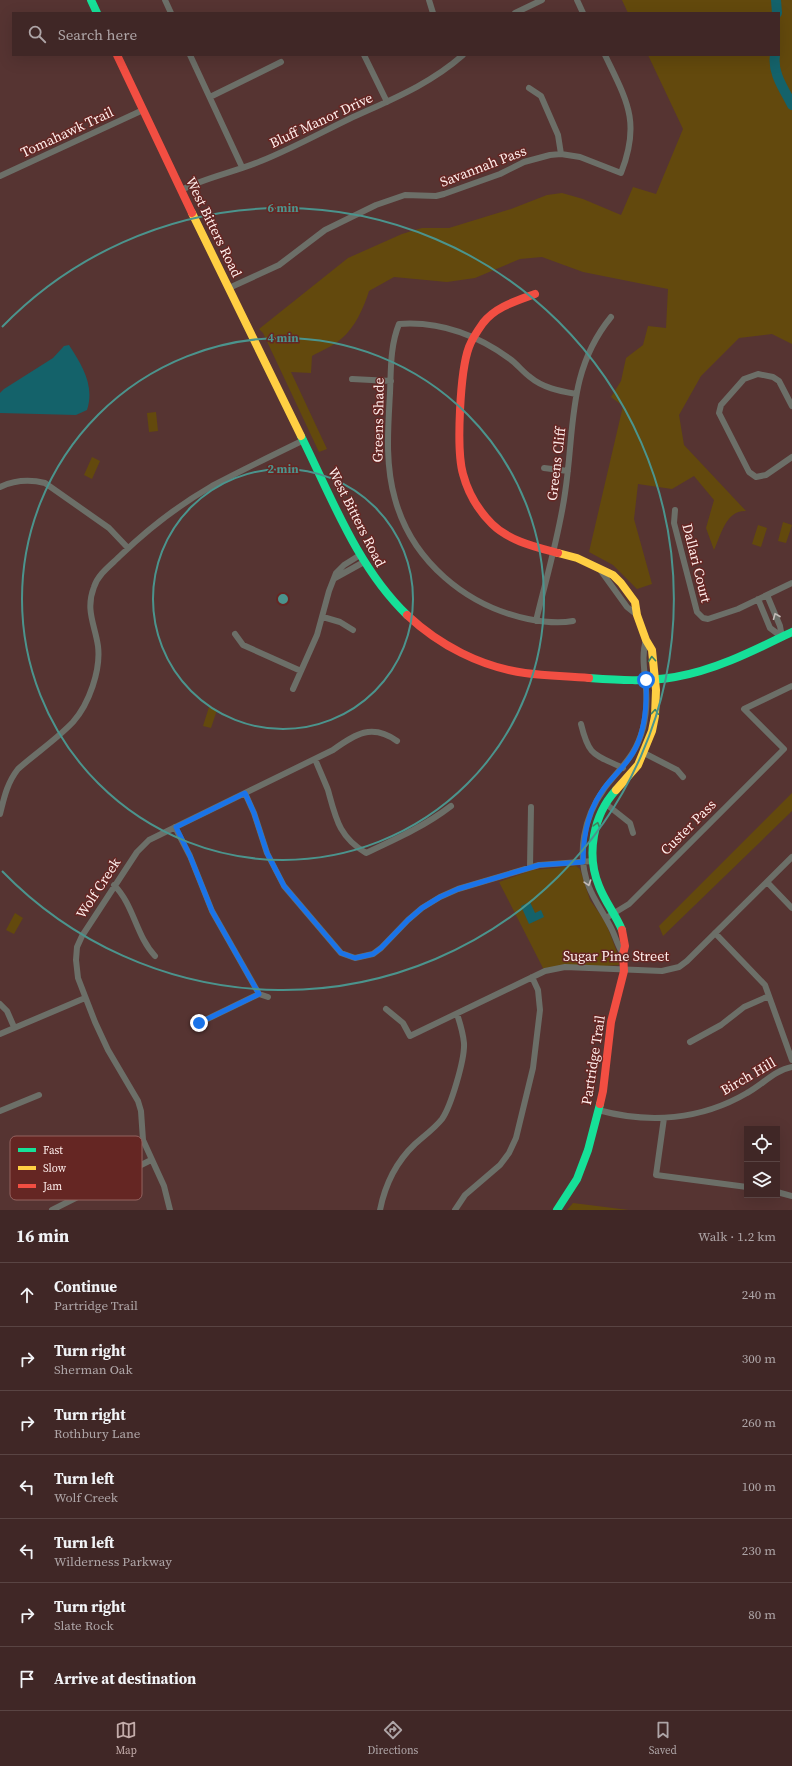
<!DOCTYPE html>
<html lang="en">
<head>
<meta charset="utf-8">
<style>
  :root { --surface:#402726; --page:#4b3332; --text:#f1f3f6; --muted:#aea5a7; --line:#594443; --accent:#c3acaa }
  body { margin:0; font-family:"Source Serif 4",serif; background:var(--page); color:var(--text) }
  .controls { position:absolute; right:12px; bottom:12px; display:grid; overflow:hidden; border-radius:0px; box-shadow:0 4px 16px #0002 }
  .controls button { width:36px; height:36px; display:grid; place-items:center; padding:0; border:0; border-bottom:1px solid var(--line); background:var(--surface); color:var(--text); font:20px sans-serif }
  .stop { position:absolute; width:12px; height:12px; margin:-9px; border:3px solid #1a73e8; border-radius:50%; background:#fff }
  .stop.end { background:#1a73e8; border-color:#fff; box-shadow:0 1px 4px #0008 }
  .list { margin:0; padding:0; list-style:none }
  h2 { display:flex; justify-content:space-between; align-items:center; height:52px; margin:0; padding:0 16px; font-size:17px }
  h2 small { font-size:13px; font-weight:400; color:var(--muted) }
  .list li { display:grid; grid-template-columns:26px 1fr auto; gap:12px; align-items:center; box-sizing:border-box; height:64px; padding:0 16px; border-top:1px solid var(--line) }
  .list b { display:block; font-size:15px; white-space:nowrap }
  .list p { margin:0; font-size:13px; white-space:nowrap; color:var(--muted) }
  .list em { font-size:13px; font-style:normal; color:var(--muted) }
  .icon { flex:none; width:22px; height:22px; fill:none; stroke:currentColor; stroke-width:2; stroke-linecap:round; stroke-linejoin:round }
  .map { position:relative; flex:none; width:792px; height:1210px; overflow:hidden }
  .search { position:absolute; background:var(--surface); box-shadow:0 4px 16px #0002; left:12px; right:12px; top:12px; height:44px; display:flex; align-items:center; gap:10px; box-sizing:border-box; padding:0 14px; border-radius:0px; color:var(--muted); font-size:15px }
  .sheet { height:500px; background:var(--surface) }
  nav { display:flex; justify-content:space-around; align-items:center; box-sizing:border-box; height:56px; border-top:1px solid var(--line); background:var(--surface); font-size:11px; color:var(--muted) }
  nav a { display:grid; justify-items:center; gap:2px }
  nav .on { color:var(--accent) }
  .map>svg:first-child { display:block }
</style>
</head>
<body>
<div class="map">
<svg width="792" height="1210" viewBox="0 0 792 1210">
  <rect width="100%" height="100%" fill="#563432"/>
  <!-- green -->
  <path fill="#63490d" d="M622,0H792V344L772,334L739,338L701,376L679,415L684,445L746,511C726,510 721,535 714,550L706,528L714,500L694,476L672,489L638,484L634,519L652,584L637,589L613,565L589,552L623,406L611,397L621,381L626,358L643,345L648,326L666,328L668,289L583,272L542,257L520,259L475,278L447,282L394,277L369,291C364,307 355,328 341,339C333,346 321,351 312,356L311,373L291,372L327,449L319,452L263,333L259,329L348,258L402,234L422,228H449L511,209L547,195L562,193L583,199L621,215L633,187L656,194L683,129L648,55H779V13H628Z
    M156,412L158,431L149,432L147,413Z
    M92,457L100,461L92,479L84,475Z
    M783,522L792,525L786,543L778,541Z
    M758,525L767,528L761,547L752,544Z
    M209,707L217,710L211,728L203,726Z
    M792,793V811L663,936L659,926Z
    M576,866L580,869L590,900L605,921L611,936L618,955L619,965L544,970L499,882L533,870Z
    M15,913L23,918L14,934L6,930Z
    M573,1203L629,1210H567Z"/>
  <!-- water -->
  <path fill="#14626a" d="M69,345C82,365 95,386 87,410L76,415L0,413V393L4,389L53,358L64,346Z
    M530,902L535,913L541,910L544,917L529,924L521,906Z"/>
  <g fill="none" stroke-linecap="round" stroke-linejoin="round">
    <!-- river -->
    <path stroke="#14626a" stroke-width="10" d="M776,0L777,13
      M775,55C772,73 784,89 792,105"/>
    <!-- street -->
    <path stroke="#6c6f68" stroke-width="6" d="M165,0L171,13
      M429,0L433,13
      M577,0L583,13
      M515,13L542,0
      M190,55L242,167
      M364,55L387,102
      M529,88L541,96L558,135L561,154
      M210,97L281,62
      M0,176L143,110
      M181,190C207,177 235,172 261,161C291,149 320,133 349,119C390,100 429,85 463,55
      M229,288L279,265L325,230L376,205L405,195L436,196L444,194L500,174L524,162L550,155L561,154L580,157L621,173C641,122 627,101 605,55
      M352,379L391,381
      M792,406L779,381L773,377L758,374L744,379L721,405L719,413L749,472L756,477L766,475L792,457
      M544,468L568,471
      M0,487C15,480 29,479 45,483L109,528L128,548
      M675,510L674,523L697,612L703,618L708,619L738,609L792,583
      M601,571L627,607L637,615
      M335,578L364,562
      M758,599L770,628L782,637L780,626L767,595
      M323,617L340,622L353,630
      M536,621C546,579 559,536 565,493C575,429 567,371 611,317
      M573,621C558,624 543,622 528,619C466,606 412,561 395,499C385,464 388,429 390,393C391,370 390,346 399,324C440,321 477,335 510,359C517,364 523,372 530,377C543,388 560,391 576,394
      M235,634L243,645L301,671
      M293,689L317,635L329,591L336,573L344,565L360,555
      M581,724C589,757 594,754 623,768
      M644,753L677,770L683,777
      M315,759C319,769 324,780 328,790C336,819 339,837 366,853C396,839 425,826 451,806
      M245,793L254,813L267,853L284,886L341,953L355,958L373,954L381,948L408,920L422,908L440,897L458,889L539,865L593,861
      M606,804L630,823L633,833
      M0,814C4,798 7,783 18,769C36,753 57,739 73,722C89,704 101,670 98,646C95,625 85,610 94,587C98,574 111,565 121,555C148,529 179,505 212,486C242,470 273,455 304,440
      M175,827L190,856L212,911L259,994L268,997
      M530,867L531,807
      M767,882L792,908
      M114,885C134,905 136,936 155,956
      M606,918L629,904L784,749L744,709L792,686
      M715,933L765,985L792,1060
      M623,954C617,945 615,934 609,924C603,912 594,900 589,887C576,854 584,817 604,789C621,766 635,758 643,728C646,716 647,701 646,689C645,673 641,656 646,640
      M0,1004L7,1011L14,1027
      M386,1009L403,1023L410,1036L545,971L565,967L662,971L679,967L687,961L792,857
      M199,1023L259,994
      M0,1034L85,998
      M690,1042L721,1025L744,1007L769,996
      M598,1110C649,1124 701,1120 747,1093C762,1085 775,1070 792,1067
      M0,1111L39,1095
      M664,1118L656,1175L747,1187
      M777,1192L792,1196
      M52,1210L151,1160
      M170,1210L164,1186L143,1140L141,1111L138,1101L108,1050L95,1022L78,978L76,960L77,947L82,936L137,852L149,840L333,750C355,734 372,723 397,741
      M380,1210C385,1185 396,1162 415,1144C424,1136 435,1128 442,1119C451,1106 465,1059 464,1043C463,1033 460,1023 457,1014
      M455,1210L465,1195L500,1165L509,1153L516,1138L533,1068L540,1010L538,990L532,977"/>
    <!-- fast -->
    <path stroke="#16e098" stroke-width="8" d="M91,0L97,13
      M301,436C331,496 357,567 407,615
      M589,678C618,680 647,682 675,677C716,670 755,650 792,632
      M616,790C593,815 586,855 599,886C605,902 616,915 622,930
      M557,1210L577,1179L588,1150L600,1104"/>
    <!-- slow -->
    <path stroke="#ffcf43" stroke-width="8" d="M192,213L301,436
      M558,553L577,558L613,575L621,583L635,602L637,615L646,640L652,650L656,690L655,716L652,731L638,765L616,790"/>
    <!-- jam -->
    <path stroke="#f24e42" stroke-width="8" d="M117,55L192,213
      M535,294C516,301 495,307 483,323C478,330 472,339 469,347C460,371 456,450 463,474C468,493 478,510 492,524C509,541 536,547 558,553
      M407,615C439,645 481,667 525,673C547,676 568,676 589,678
      M600,1104L603,1091L611,1022L624,971L623,954L625,946L622,930"/>
  </g>
  <!-- one-way arrows -->
  <defs><path id="oneway-chevron" d="M-2-3.5L2.5 0L-2 3.5" fill="none" stroke-width="1.6" stroke-linecap="round" stroke-linejoin="round"/></defs>
  <g stroke="#c4bbb7">
    <use href="#oneway-chevron" transform="translate(776 616) rotate(-112)"/>
    <use href="#oneway-chevron" transform="translate(588 883) rotate(72)"/>
  </g>
  <g stroke="#3e835e">
    <use href="#oneway-chevron" transform="translate(652 659) rotate(-95)"/>
    <use href="#oneway-chevron" transform="translate(655 712) rotate(-86)"/>
    <use href="#oneway-chevron" transform="translate(597 825) rotate(-74)"/>
  </g>
  <g fill="none" stroke-linecap="round" stroke-linejoin="round">
    <!-- route -->
    <path stroke="#1a73e8" stroke-width="5" d="M199,1023L259,994L212,911L190,856L176,827L245,793L254,813L267,853L284,886L341,953L355,958L373,954L381,948L408,920L422,908L440,897L458,889L539,865L583,862C583,834 588,809 605,787C615,774 628,764 635,749C646,728 647,703 646,680"/>
  </g>
  <!-- distance rings -->
  <g fill="none" stroke="#4b948d" stroke-width="2">
    <circle cx="283" cy="599" r="130"/>
    <circle cx="283" cy="599" r="261"/>
    <path d="M2 327A391 391 0 1 1 2 871"/>
  </g>
  <g text-anchor="middle" stroke-width="3" stroke-linejoin="round" paint-order="stroke">
    <!-- street labels -->
    <g font-size="14" fill="#feedeb" stroke="#652623">
      <text transform="translate(321 120) rotate(-25)" y="5">Bluff Manor Drive</text>
      <text transform="translate(67 132) rotate(-25)" y="5">Tomahawk Trail</text>
      <text transform="translate(483 166) rotate(-21)" y="5">Savannah Pass</text>
      <text transform="translate(214 227) rotate(64)" y="5">West Bitters Road</text>
      <text transform="translate(378 420) rotate(-89)" y="5">Greens Shade</text>
      <text transform="translate(556 464) rotate(-83)" y="5">Greens Cliff</text>
      <text transform="translate(357 517) rotate(63)" y="5">West Bitters Road</text>
      <text transform="translate(697 563) rotate(76)" y="5">Dallari Court</text>
      <text transform="translate(688 827) rotate(-45)" y="5">Custer Pass</text>
      <text transform="translate(98 888) rotate(-57)" y="5">Wolf Creek</text>
      <text x="616" y="961">Sugar Pine Street</text>
      <text transform="translate(593 1060) rotate(-81)" y="5">Partridge Trail</text>
      <text transform="translate(748 1076) rotate(-30)" y="5">Birch Hill</text>
    </g>
  </g>
  <!-- legend -->
  <rect x="10" y="1136" width="132" height="64" rx="6" fill="#652623" stroke="#93625f" stroke-width="1"/>
  <rect x="18" y="1148" width="18" height="4" fill="#16e098"/>
  <rect x="18" y="1166" width="18" height="4" fill="#ffcf43"/>
  <rect x="18" y="1184" width="18" height="4" fill="#f24e42"/>
  <g font-size="11" fill="#feedeb">
    <text x="43" y="1154">Fast</text>
    <text x="43" y="1172">Slow</text>
    <text x="43" y="1190">Jam</text>
  </g>
  <circle cx="283" cy="599" r="6" fill="#4b948d" stroke="#652623" stroke-width="2"/>
  <g font-size="12" text-anchor="middle" font-weight="bold" fill="#4b948d" stroke="#652623" stroke-width="3" stroke-linejoin="round" paint-order="stroke">
    <text x="283" y="212">6 min</text>
    <text x="283" y="342">4 min</text>
    <text x="283" y="473">2 min</text>
  </g>
</svg>
<div class="controls">
<button><svg class="icon" aria-label="locate" viewBox="0 0 24 24"><circle cx="12" cy="12" r="6"/><path d="M12 2v4M12 18v4M2 12h4M18 12h4"/></svg></button>
<button><svg class="icon" aria-label="layers" viewBox="0 0 24 24"><path d="M12 4l9 5-9 5-9-5zM3 14l9 5 9-5"/></svg></button>
</div>
<div class="stop" style="left:646px;top:680px"></div>
<div class="stop end" style="left:199px;top:1023px"></div>
<div class="search"><svg class="icon" aria-label="search" viewBox="0 0 24 24"><circle cx="10" cy="10" r="6"/><path d="M15 15l6 6"/></svg>Search here</div>
</div>
<section class="sheet">
<h2>16 min<small>Walk · 1.2 km</small></h2>
<ul class="list">
<li><svg class="icon" aria-label="ahead" viewBox="0 0 24 24"><path d="M12 20V5M6 11l6-6 6 6"/></svg><div><b>Continue</b><p>Partridge Trail</p></div><em>240 m</em></li>
<li><svg class="icon" aria-label="right" viewBox="0 0 24 24"><path d="M7 20v-9h11M14 6l5 5-5 5"/></svg><div><b>Turn right</b><p>Sherman Oak</p></div><em>300 m</em></li>
<li><svg class="icon" aria-label="right" viewBox="0 0 24 24"><path d="M7 20v-9h11M14 6l5 5-5 5"/></svg><div><b>Turn right</b><p>Rothbury Lane</p></div><em>260 m</em></li>
<li><svg class="icon" aria-label="left" viewBox="0 0 24 24"><path d="M17 20v-9H6M10 6l-5 5 5 5"/></svg><div><b>Turn left</b><p>Wolf Creek</p></div><em>100 m</em></li>
<li><svg class="icon" aria-label="left" viewBox="0 0 24 24"><path d="M17 20v-9H6M10 6l-5 5 5 5"/></svg><div><b>Turn left</b><p>Wilderness Parkway</p></div><em>230 m</em></li>
<li><svg class="icon" aria-label="right" viewBox="0 0 24 24"><path d="M7 20v-9h11M14 6l5 5-5 5"/></svg><div><b>Turn right</b><p>Slate Rock</p></div><em>80 m</em></li>
<li><svg class="icon" aria-label="arrive" viewBox="0 0 24 24"><path d="M6 21V4h12l-3 4 3 4H6"/></svg><div><b>Arrive at destination</b></div></li>
</ul>
</section>
<nav>
<a class="on"><svg class="icon" aria-label="map" viewBox="0 0 24 24"><path d="M3 6l6-2 6 2 6-2v14l-6 2-6-2-6 2zM9 4v14M15 6v14"/></svg>Map</a>
<a><svg class="icon" aria-label="directions" viewBox="0 0 24 24"><path d="M12 3l9 9-9 9-9-9zM9 14v-3h6M13 9l2 2-2 2"/></svg>Directions</a>
<a><svg class="icon" aria-label="saved" viewBox="0 0 24 24"><path d="M7 4h10v16l-5-4-5 4z"/></svg>Saved</a>
</nav>
</body>
</html>
